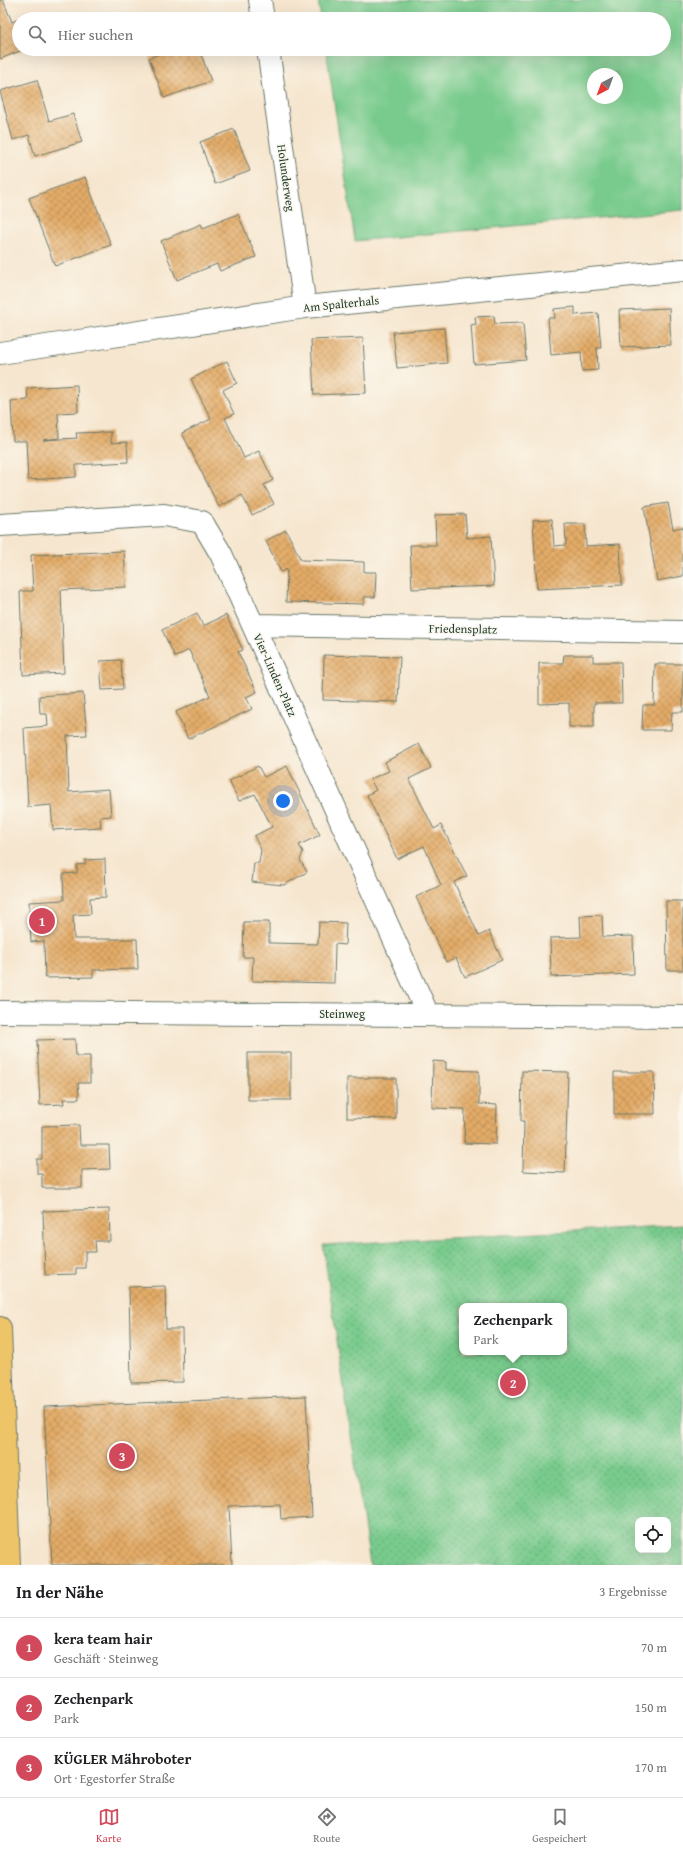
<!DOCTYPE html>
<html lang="de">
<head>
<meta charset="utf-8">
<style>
  :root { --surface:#fff; --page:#f2f2f2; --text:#202124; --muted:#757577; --line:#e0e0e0; --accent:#d1495b }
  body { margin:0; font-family:"Gentium Book Plus",serif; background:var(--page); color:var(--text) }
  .controls { position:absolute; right:12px; bottom:12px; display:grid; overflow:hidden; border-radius:8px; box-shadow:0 4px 16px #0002 }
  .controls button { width:36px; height:36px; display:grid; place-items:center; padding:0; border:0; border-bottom:1px solid var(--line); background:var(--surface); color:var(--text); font:20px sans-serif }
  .compass { position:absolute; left:587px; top:68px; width:36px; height:36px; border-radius:50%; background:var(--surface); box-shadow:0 4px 16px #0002; rotate:221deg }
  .you { position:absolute; left:283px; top:801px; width:14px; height:14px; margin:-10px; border:3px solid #fff; border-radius:50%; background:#1a73e8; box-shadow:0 0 0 6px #1a73e833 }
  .badge { display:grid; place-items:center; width:26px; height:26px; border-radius:50%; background:var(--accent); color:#fff; font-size:13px; font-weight:700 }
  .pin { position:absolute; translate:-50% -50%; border:2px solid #fff; box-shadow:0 1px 4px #0006 }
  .popup { position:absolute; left:459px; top:1303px; width:108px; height:52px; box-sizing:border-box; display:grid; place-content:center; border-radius:8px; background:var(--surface); filter:drop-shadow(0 1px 3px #0005); font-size:13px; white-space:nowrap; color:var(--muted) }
  .popup b { font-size:15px; color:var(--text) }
  .popup::after { content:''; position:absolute; left:50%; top:100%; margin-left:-8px; border:8px solid transparent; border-top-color:var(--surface) }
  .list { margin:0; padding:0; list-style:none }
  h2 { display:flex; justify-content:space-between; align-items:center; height:52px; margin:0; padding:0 16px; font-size:17px }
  h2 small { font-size:13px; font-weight:400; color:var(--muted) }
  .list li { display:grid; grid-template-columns:26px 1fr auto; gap:12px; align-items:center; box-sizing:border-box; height:60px; padding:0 16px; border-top:1px solid var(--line) }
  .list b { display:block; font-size:15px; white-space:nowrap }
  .list p { margin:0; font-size:13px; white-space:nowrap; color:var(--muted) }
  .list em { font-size:13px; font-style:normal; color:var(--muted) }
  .icon { flex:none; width:22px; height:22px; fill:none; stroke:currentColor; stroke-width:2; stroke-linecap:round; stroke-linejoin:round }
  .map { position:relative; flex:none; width:683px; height:1565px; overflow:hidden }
  .search { position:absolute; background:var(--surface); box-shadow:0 4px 16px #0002; left:12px; right:12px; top:12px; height:44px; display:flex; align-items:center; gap:10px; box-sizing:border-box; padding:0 14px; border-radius:22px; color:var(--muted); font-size:15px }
  .sheet { height:232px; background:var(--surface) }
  nav { display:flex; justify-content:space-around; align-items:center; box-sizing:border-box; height:56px; border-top:1px solid var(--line); background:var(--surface); font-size:11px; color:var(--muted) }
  nav a { display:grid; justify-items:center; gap:2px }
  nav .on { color:var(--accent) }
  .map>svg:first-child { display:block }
</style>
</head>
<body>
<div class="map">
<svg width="683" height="1565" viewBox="0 0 683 1565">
  <defs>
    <pattern id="park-dots" width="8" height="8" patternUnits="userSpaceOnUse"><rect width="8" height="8" fill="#79cb8d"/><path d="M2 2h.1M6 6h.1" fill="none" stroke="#63a674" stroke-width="1.8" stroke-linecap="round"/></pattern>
    <pattern id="building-cross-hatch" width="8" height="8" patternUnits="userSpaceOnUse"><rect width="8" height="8" fill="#e4ac68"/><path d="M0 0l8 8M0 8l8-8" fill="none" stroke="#b88d56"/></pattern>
  </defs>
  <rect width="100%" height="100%" fill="#fbf7ec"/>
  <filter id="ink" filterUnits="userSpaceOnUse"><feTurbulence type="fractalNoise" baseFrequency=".025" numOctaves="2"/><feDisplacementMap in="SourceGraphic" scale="8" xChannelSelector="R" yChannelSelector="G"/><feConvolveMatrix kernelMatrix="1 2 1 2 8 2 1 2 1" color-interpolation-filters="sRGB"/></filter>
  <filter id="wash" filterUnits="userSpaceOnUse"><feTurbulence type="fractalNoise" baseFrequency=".012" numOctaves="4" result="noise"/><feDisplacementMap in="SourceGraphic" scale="16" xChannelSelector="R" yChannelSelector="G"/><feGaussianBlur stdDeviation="0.9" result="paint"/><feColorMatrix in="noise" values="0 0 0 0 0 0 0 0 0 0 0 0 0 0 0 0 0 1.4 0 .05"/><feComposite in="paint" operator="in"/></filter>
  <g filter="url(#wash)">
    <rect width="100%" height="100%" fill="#f6e6cf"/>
    <!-- grass -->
    <path fill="#79cb8d" stroke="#4c8460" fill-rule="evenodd" d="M318,0H683V210L355,241L326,49H664V19H321ZM593,74H617V98H593Z"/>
    <!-- park -->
    <path fill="url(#park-dots)" stroke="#4c8460" fill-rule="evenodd" d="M683,1225V1565H370L323,1245ZM462,1306H564V1352H462ZM638,1520H668V1550H638Z"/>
    <g id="blocks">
      <!-- building -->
      <path fill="url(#building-cross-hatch)" d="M0,0H3L12,22L19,19V49H25L0,59Z
        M171,49H199L211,81L164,98L149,58Z
        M37,80L49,121L73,114L82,142L35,156L29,135L13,140L0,91Z
        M234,129L250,171L215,184L200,142Z
        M85,177L111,245L55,266L29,198Z
        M238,214L256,257L220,271L217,264L177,280L161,241L201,224L203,228Z
        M575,307V315L598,313L601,348H597L598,370L582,371L581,352L551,355L548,318H555L554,309Z
        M669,308L671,345L621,347L619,310Z
        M494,316L495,324L523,323L526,360L474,364L471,325L476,324L475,317Z
        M444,328L447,363L397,368L393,332Z
        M363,338L366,393L314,395L311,340Z
        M227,361L237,383L223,390L234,414L225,418L244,458L259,451L273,480L264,485L274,504L252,515L242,495L219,507L182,433L211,419L191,379Z
        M77,385L78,412L58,413L59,438L43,440L77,438L76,433L111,432V443L127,442L128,462L76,465V477L28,480L26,441H13L11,401L28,400L27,388Z
        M668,503L673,529L683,527V576L657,581L644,507Z
        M465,514L467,538L491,536L494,586L412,589L410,545H436L435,515Z
        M552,519L554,546L566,545L565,524H585L586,546L620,544L622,585L537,589L533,520Z
        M286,530L301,560L364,562V572H376L375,597H364V604L286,602L287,569L281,572L266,541Z
        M124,551L126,587L61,590L64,673L23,675L20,591H33L31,555Z
        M197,613L203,626L226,615L243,650L238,652L257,692L246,697L252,709L188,739L176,712L210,696L189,650L175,657L162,630Z
        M324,655L400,657L398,702L323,700Z
        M564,655H593V662H621L622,703H594V727H569V703L539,704V663H563Z
        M121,660L123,689L102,690L100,661Z
        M655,664H683V712H672L671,730H642L643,705H654Z
        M83,693L87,735L67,736L69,792L109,789L111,816L100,817L101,827L53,830L51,805L28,807L24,728L48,726L47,714H40L39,696Z
        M419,744L431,768L409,779L434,829L441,825L467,876L454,882L479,936L489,931L502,960L465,977L456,958L446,962L416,897L441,885L424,846L397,859L367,795L376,790L370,779L389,771L385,762Z
        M258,766L264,777L287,766L320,835L299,845L303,852L300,860L307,872L284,885L252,882L254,863H259L261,850L254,836L272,827L255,794L239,801L229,781Z
        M105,859L106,897L90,898L91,914L73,915L74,939H137L138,969L93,970V977L45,978L44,941L31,942L29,902L64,900L63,874L77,873V865L85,864V860Z
        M666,901H683V970H667Z
        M602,915L603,937L633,936L634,974L551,977L550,938L581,937L580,916Z
        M244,922H269V943L318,944L319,922L346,923L345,945L335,944L334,983L252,981L253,957H243Z
        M75,1039L76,1056H90V1083H78L79,1099H63L64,1104L40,1105L37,1040Z
        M248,1053H291V1100H248Z
        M433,1061L446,1062V1070L479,1071V1104L497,1105L496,1144L464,1143L465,1109L432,1108Z
        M522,1071L568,1072L565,1173L523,1171L524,1121H521Z
        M614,1072H654L655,1114H614Z
        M347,1078H396V1119L347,1118Z
        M79,1125L80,1145H109L110,1169L82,1170V1188H42V1174H37V1159H42V1126Z
        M109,1209L110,1241H95L96,1252H85V1268H76V1274L45,1275L43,1211Z
        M165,1286L166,1329H182L183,1382L131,1383L129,1287Z
        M306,1396L312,1517L281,1519L280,1504L229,1506L232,1565H52L44,1407Z"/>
    </g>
  </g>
  <g filter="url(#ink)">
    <use href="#blocks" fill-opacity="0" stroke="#6a786a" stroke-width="1"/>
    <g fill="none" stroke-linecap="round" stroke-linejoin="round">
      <!-- minor casing -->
      <g stroke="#6a786a" stroke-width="24">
        <path id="minor" d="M260,0L263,19
          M268,49L305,307
          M0,353L305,307L683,270
          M0,525L164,515L202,522L221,554L428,1015
          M253,625L683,632
          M0,1012L683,1017"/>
      </g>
      <!-- major casing -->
      <g stroke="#6a786a" stroke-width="24">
        <path id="major" d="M0,1328L9,1565"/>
      </g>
      <!-- minor -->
      <use href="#minor" stroke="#fff" stroke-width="22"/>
      <!-- major -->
      <use href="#major" stroke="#eec469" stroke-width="22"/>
    </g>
  </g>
  <g text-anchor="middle" stroke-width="3" stroke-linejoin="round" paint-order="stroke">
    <!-- street labels -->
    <g font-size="12" fill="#1f3d34" stroke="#fbf7ec">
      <text transform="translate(286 178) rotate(82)" y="4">Holunderweg</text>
      <text transform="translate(341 304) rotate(-6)" y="4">Am Spalterhals</text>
      <text transform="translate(463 629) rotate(1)" y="4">Friedensplatz</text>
      <text transform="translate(275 675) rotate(66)" y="4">Vier-Linden-Platz</text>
      <text x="342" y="1018">Steinweg</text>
    </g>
  </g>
</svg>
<div class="controls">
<button><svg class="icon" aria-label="locate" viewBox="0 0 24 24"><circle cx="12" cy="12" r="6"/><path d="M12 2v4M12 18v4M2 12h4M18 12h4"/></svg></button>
</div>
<svg class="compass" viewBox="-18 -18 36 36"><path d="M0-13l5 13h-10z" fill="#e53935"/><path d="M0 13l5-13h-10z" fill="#757577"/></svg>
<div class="you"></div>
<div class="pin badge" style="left:42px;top:921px">1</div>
<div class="pin badge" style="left:513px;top:1383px">2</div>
<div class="popup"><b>Zechenpark</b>Park</div>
<div class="pin badge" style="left:122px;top:1456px">3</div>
<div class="search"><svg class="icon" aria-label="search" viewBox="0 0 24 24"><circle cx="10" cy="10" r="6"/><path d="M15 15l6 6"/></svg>Hier suchen</div>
</div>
<section class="sheet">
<h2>In der Nähe<small>3 Ergebnisse</small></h2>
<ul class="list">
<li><span class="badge">1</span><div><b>kera team hair</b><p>Geschäft · Steinweg</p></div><em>70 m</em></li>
<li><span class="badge">2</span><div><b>Zechenpark</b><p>Park</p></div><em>150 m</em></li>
<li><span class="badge">3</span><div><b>KÜGLER Mähroboter</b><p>Ort · Egestorfer Straße</p></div><em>170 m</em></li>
</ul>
</section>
<nav>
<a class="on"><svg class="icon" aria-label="map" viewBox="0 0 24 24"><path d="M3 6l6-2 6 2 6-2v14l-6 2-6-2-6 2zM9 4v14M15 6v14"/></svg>Karte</a>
<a><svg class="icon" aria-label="directions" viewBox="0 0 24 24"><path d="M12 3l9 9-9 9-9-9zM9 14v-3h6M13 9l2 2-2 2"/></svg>Route</a>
<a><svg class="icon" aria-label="saved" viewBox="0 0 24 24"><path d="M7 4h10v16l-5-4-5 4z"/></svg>Gespeichert</a>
</nav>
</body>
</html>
